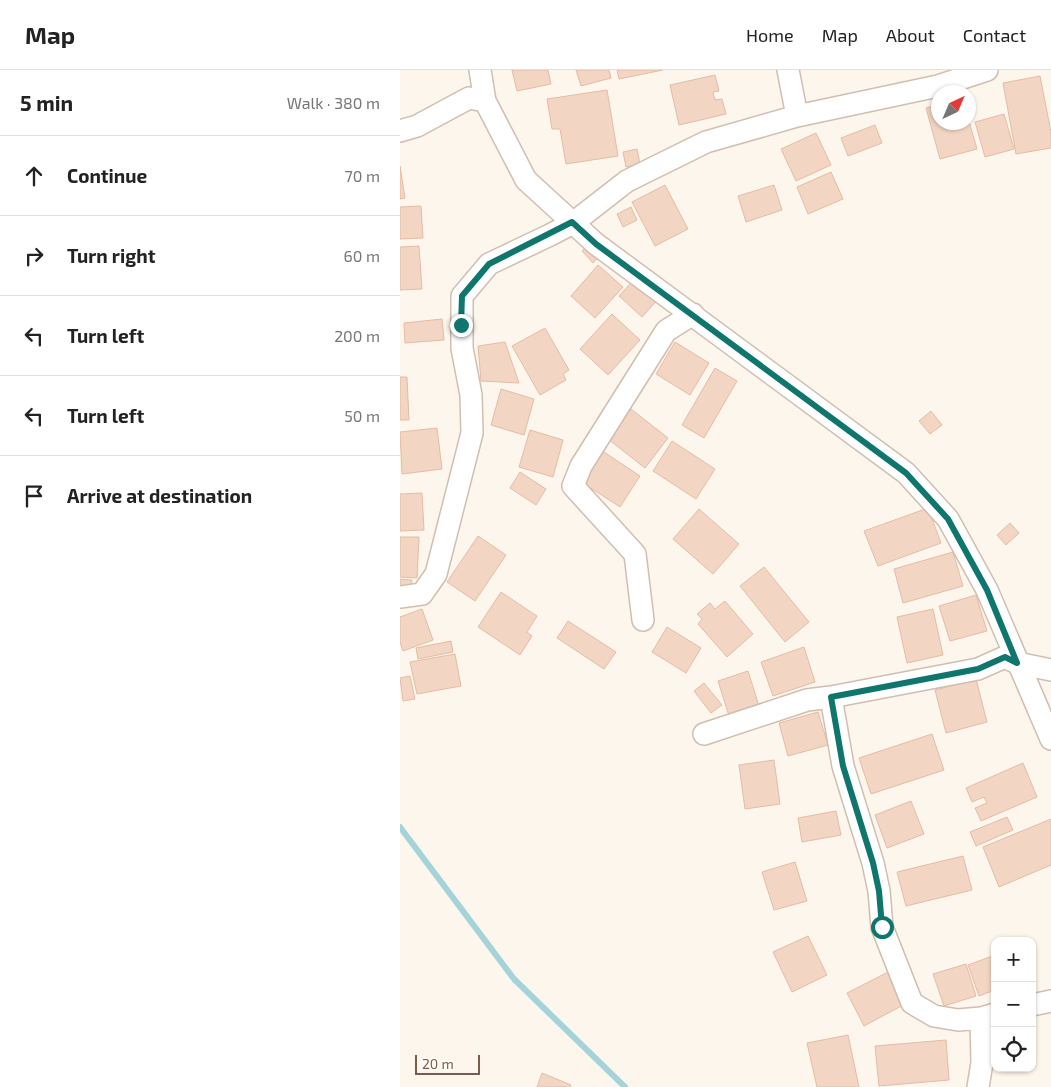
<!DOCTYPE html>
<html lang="en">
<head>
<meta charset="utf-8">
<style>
  :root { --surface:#fff; --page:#f6f6f6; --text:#222; --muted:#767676; --line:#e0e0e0 }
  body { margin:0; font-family:"Exo 2",sans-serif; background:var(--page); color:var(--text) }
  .controls { position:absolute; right:15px; bottom:15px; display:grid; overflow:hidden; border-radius:10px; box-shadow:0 1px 4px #0004 }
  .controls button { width:45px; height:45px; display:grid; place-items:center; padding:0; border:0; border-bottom:1px solid var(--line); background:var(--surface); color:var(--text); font:25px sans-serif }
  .compass { position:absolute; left:531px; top:15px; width:45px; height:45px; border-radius:50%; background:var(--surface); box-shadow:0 1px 4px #0004; rotate:44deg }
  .scale { position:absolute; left:15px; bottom:12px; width:65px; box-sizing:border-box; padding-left:5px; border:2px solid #7a5c4d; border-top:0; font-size:14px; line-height:18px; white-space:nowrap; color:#7a5c4d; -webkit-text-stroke:4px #fffaf3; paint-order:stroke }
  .stop { position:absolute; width:15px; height:15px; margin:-11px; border:4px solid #0f766e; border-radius:50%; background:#fff }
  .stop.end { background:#0f766e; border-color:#fff; box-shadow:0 1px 5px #0008 }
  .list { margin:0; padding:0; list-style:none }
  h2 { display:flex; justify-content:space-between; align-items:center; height:65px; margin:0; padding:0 20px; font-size:21px }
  h2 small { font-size:16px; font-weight:400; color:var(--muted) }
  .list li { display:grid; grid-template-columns:32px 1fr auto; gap:15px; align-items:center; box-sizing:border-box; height:80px; padding:0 20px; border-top:1px solid var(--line) }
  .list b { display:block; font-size:19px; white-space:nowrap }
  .list em { font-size:16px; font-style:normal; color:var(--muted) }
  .icon { flex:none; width:28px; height:28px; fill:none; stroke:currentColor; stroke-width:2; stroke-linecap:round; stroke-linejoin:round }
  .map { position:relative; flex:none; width:651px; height:1017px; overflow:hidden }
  header { display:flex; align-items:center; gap:30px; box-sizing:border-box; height:70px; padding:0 25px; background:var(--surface); border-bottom:1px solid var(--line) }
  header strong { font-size:24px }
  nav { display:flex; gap:28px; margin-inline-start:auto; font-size:18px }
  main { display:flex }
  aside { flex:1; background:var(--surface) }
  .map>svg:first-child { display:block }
</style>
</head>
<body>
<header>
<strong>Map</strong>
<nav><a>Home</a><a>Map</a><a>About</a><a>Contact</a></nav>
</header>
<main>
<aside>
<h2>5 min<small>Walk · 380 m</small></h2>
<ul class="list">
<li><svg class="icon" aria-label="ahead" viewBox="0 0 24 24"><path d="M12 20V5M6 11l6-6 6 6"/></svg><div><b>Continue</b></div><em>70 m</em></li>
<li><svg class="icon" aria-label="right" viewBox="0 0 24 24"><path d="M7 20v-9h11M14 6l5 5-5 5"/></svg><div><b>Turn right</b></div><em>60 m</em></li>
<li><svg class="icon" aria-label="left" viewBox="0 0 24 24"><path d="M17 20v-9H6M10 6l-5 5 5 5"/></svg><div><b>Turn left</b></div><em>200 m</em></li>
<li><svg class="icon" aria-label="left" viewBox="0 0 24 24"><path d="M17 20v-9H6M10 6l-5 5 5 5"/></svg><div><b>Turn left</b></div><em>50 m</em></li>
<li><svg class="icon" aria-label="arrive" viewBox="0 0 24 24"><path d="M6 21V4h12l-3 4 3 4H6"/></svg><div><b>Arrive at destination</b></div></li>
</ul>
</aside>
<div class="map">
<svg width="651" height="1017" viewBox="0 0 651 1017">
  <rect width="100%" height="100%" fill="#fdf6ec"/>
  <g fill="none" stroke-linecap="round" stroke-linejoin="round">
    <!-- stream -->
    <path stroke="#a5d3da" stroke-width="6" d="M0,757L114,909L225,1017"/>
  </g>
  <!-- building -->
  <path fill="#f3d5c3" stroke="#e6bba3" d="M112,0H148L151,14L117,21Z
    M176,0H209L211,8L181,16Z
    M217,0H263L219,9Z
    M315,5L319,21L313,22L315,30L322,29L326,44L279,55L270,15Z
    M640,6L651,62V78L616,84L603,13Z
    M207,20L218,86L166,94L160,59H152L147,29Z
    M538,35V52H568V48L577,79L540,89L526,38Z
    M604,44L614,79L585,87L575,52Z
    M475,55L482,73L448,86L441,68Z
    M416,63L431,95L396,111L381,79Z
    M237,79L240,94L226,97L223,82Z
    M0,96L5,128L0,129Z
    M431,102L443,129L408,144L397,117Z
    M265,115L288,159L255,176L232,132Z
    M374,115L382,140L346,152L338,126Z
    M21,136L23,168L0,169V137Z
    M231,137L237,150L223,157L217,144Z
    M190,173L201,184L193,193L182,181Z
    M19,176L22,219L0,220V177Z
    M198,195L223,217L195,248L171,226Z
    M238,205L261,226L242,247L219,226Z
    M212,244L240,270L208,305L180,279Z
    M42,249L44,270L5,273L4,253Z
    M145,258L169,300L163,304L166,310L140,325L112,276Z
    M105,272L119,313L81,311L78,276Z
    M275,272L309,293L290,325L256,304Z
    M315,298L337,311L304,368L282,355Z
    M0,307H7L9,350H0Z
    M101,319L134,329L124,365L91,355Z
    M231,339L268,368L245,398L208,369Z
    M531,341L542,355L530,364L519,351Z
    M37,358L42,399L2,404L0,362Z
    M130,360L163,370L153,407L119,397Z
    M272,371L315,399L296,429L253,401Z
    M201,380L240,406L220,437L180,411Z
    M120,402L146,419L136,435L110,418Z
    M22,423L24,460L0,461V424Z
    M528,438L541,473L478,496L464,461Z
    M299,439L339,474L313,504L273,469Z
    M610,453L619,463L606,475L597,465Z
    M78,466L106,485L75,531L47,512Z
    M0,467H19L17,508L0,507Z
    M553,482L563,516L503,533L494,499Z
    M364,497L409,552L385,572L340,516Z
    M0,509L12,510L11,518L0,519Z
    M101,522L137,546L127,562L132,566L120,585L78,557Z
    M576,525L587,561L550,571L539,536Z
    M325,531L353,564L327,587L298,554L302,549L297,544L310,533L315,539Z
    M22,539L33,570L3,581L0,572V547Z
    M533,539L543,585L507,593L497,547Z
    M168,551L216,582L204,599L157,568Z
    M267,557L301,578L286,603L252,582Z
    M51,571L53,582L18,589L16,578Z
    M404,577L415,612L373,626L361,592Z
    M55,584L61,616L17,624L10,592Z
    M348,601L360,639L330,649L318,611Z
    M10,606L15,629L3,631L0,608Z
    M576,609L587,652L546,663L535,620Z
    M304,613L322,635L311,643L294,621Z
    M418,642L428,675L388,686L379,653Z
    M532,664L544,700L471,724L459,688Z
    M374,690L380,734L345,739L339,695Z
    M623,693L637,727L581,751L575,738L587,733L584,727L572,732L566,718Z
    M511,731L524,764L487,778L475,745Z
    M436,741L441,765L402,772L398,748Z
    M607,747L613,760L576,776L570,762Z
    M651,749V795L599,817L583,777Z
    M563,786L572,820L506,836L497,802Z
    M395,792L407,831L374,840L362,802Z
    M408,866L427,905L392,922L373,882Z
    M595,885V920L579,926L568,895Z
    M566,894L576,926L544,936L533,904Z
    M490,901L507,933L464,956L447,923Z
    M448,965L459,1017H417L407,973Z
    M546,970L549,1010L479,1016L475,976Z
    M142,1003L171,1015L170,1017H137Z"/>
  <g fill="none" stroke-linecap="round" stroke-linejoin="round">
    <!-- minor casing -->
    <g stroke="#d1beb0" stroke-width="24">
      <path id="minor" d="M80,0L85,31L126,110L196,174L506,403L548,449L587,520L651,669
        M388,0L397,46
        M0,61L17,56L69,28L85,31
        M0,527L22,524L36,504L72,363L71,325L62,278V226L89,194L150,165L173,153L227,111L306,72L397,46L538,16L587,0
        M243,550L235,484L173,416L181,396L266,261L293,244
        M431,627L443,696L473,793L479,821L482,857L512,933L534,946L558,950L581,948L595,944
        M304,664L407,630L431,627L578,599L605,587L617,593L651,600
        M632,935L651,931
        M578,1017L582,993L581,948"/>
    </g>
    <!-- minor -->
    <use href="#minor" stroke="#fff" stroke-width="21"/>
  </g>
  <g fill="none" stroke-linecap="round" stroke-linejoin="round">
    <!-- route -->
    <path stroke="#0f766e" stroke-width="6" d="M61,255L62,226L89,194L172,152L196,174L506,403L548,449L587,520L617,593L605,587L578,599L431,627L443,696L473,793L479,821L482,857"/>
  </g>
</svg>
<div class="controls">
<button>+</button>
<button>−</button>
<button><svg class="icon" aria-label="locate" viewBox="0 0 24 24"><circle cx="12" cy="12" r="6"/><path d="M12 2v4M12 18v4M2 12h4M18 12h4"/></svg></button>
</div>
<svg class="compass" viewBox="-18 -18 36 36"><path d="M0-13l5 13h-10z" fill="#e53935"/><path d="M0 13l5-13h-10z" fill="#767676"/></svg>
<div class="scale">20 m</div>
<div class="stop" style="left:482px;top:857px"></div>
<div class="stop end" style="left:61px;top:255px"></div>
</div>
</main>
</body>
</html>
